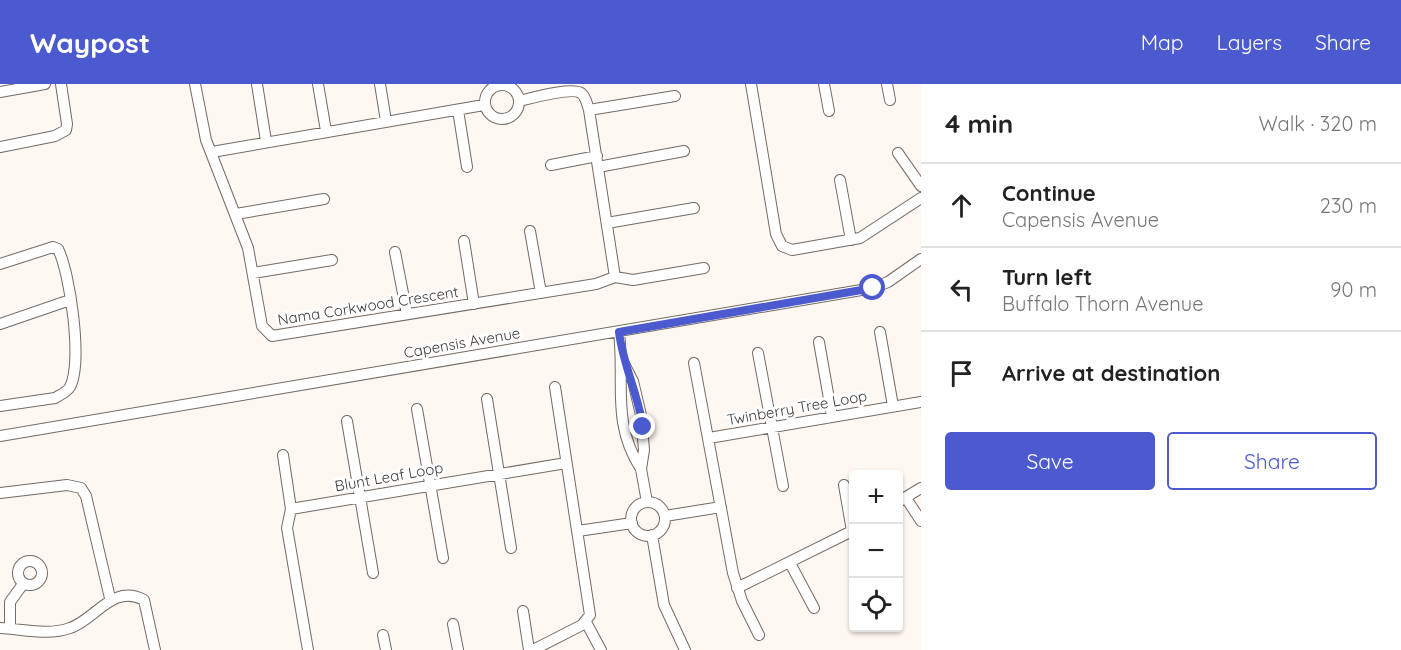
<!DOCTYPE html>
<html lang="en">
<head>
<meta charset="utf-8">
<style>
  :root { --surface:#fff; --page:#f6f6f6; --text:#222; --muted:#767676; --line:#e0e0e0; --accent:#4b5acf }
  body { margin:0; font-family:Quicksand,sans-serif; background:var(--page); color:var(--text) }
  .controls { position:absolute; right:18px; bottom:18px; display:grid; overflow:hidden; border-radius:6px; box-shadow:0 2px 4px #0004 }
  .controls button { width:54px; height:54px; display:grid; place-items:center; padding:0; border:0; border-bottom:2px solid var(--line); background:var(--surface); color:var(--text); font:30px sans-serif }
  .stop { position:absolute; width:18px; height:18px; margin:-14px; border:4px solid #4b5acf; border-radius:50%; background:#fff }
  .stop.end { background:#4b5acf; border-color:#fff; box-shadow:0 2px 6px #0008 }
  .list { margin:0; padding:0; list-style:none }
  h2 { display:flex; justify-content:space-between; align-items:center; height:78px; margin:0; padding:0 24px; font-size:26px }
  h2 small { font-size:20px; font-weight:400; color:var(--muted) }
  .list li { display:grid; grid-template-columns:39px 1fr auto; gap:18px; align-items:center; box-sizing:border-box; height:84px; padding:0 24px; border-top:2px solid var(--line) }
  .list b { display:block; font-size:22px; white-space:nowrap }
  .list p { margin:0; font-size:20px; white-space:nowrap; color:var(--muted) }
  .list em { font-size:20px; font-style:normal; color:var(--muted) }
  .actions { display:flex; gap:12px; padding:18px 24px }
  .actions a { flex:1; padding:14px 0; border:2px solid var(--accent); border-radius:6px; text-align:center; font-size:21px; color:var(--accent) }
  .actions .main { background:var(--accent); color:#fff }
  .icon { flex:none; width:33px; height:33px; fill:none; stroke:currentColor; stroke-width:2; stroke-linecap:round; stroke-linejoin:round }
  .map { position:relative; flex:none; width:921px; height:566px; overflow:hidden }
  header { display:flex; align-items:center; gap:36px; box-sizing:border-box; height:84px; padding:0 30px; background:var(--accent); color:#fff }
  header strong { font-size:28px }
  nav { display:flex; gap:33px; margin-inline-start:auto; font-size:21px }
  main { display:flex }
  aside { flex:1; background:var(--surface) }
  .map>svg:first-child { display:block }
</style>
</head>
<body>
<header>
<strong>Waypost</strong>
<nav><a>Map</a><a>Layers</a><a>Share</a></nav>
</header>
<main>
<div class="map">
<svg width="921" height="566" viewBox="0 0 921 566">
  <rect width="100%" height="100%" fill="#fff7f1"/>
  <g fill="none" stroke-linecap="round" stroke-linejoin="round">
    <!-- minor casing -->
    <g stroke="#736a64" stroke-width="12">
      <path id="minor" d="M195,0L206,56L248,164L262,242L272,252L596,200L615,193
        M257,0L266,57
        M318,0L326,47
        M380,0L386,37
        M751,0L776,150L782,162L792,166L860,154L921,114
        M824,0L829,27
        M887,0L890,16
        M485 18a17 17 0 1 1 34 0a17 17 0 1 1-34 0Z
        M0,8L45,0
        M519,17C532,14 571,3 581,9C586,13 587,20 589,26L615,193
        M458,26L467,83
        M589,26L675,12
        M0,63L55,52L66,46L67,40L61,0
        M212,68L484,21
        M898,69L921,102
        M551,81L597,72
        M598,83L684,67
        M840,96L851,156
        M236,130L324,115
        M607,139L694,124
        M530,147L541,209
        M464,157L474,220
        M395,168L407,230
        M0,180L53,163L58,165C70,189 83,278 70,303C67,308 60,311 55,314L0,322
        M253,189L332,176
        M615,193L633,196L704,184
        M0,240L70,216
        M619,248C625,298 611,339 641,385
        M880,248L893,322
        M819,258L832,332
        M758,269L783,402
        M622,276L633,297L641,331L644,366L641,385L647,418
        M694,279L733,489L742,517L759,551
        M487,315L511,464
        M417,325L443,474
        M347,337L373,489
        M0,352L873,204L888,198L921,175
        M709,354L921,318
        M283,371L291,425
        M844,401L852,447
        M0,409L67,401L81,404L86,412L110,514
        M906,414L921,437
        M898,418L921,404
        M631 435a17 17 0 1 1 34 0a17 17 0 1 1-34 0Z
        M291,425L566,379
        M291,425L287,444L308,566
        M665,432L721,423
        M578,447L632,439
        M652,451L664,521L685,566
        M18 489a12 12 0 1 1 24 0a12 12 0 1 1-24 0Z
        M790,479L814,524
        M737,504L854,446
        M523,527L529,566
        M586,538L601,566
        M453,540L458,566
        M0,544C22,545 49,552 70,544C95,536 113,499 144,516L155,566
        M10,544V518L23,500
        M383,551L386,566
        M533,566L582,541L590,531L555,303"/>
    </g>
    <!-- minor -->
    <use href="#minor" stroke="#fff" stroke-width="10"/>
  </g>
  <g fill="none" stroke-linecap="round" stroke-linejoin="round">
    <!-- route -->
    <path stroke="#4b5acf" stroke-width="8" d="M643,343C638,310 623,281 619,248L873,204"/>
  </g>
  <g text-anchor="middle" stroke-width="6" stroke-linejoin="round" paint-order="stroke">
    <!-- street labels -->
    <g font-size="15" fill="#3e3a37" stroke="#fff">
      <text transform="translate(368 222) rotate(-9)" y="5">Nama Corkwood Crescent</text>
      <text transform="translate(462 259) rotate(-10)" y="5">Capensis Avenue</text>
      <text transform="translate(797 324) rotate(-10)" y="5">Twinberry Tree Loop</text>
      <text transform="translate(389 393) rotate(-10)" y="5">Blunt Leaf Loop</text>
    </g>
  </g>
</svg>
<div class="controls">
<button>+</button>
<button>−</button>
<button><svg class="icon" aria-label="locate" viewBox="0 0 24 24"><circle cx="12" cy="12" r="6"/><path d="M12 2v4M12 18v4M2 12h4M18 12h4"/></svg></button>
</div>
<div class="stop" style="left:873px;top:204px"></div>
<div class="stop end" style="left:643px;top:343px"></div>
</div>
<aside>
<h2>4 min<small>Walk · 320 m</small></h2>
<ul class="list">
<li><svg class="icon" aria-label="ahead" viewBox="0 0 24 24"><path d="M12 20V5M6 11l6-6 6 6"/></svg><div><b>Continue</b><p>Capensis Avenue</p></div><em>230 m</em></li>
<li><svg class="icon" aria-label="left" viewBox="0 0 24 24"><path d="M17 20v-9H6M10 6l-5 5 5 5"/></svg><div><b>Turn left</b><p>Buffalo Thorn Avenue</p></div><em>90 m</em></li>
<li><svg class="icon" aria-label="arrive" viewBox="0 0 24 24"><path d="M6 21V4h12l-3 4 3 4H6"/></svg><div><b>Arrive at destination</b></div></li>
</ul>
<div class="actions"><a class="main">Save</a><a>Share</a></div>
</aside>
</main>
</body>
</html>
